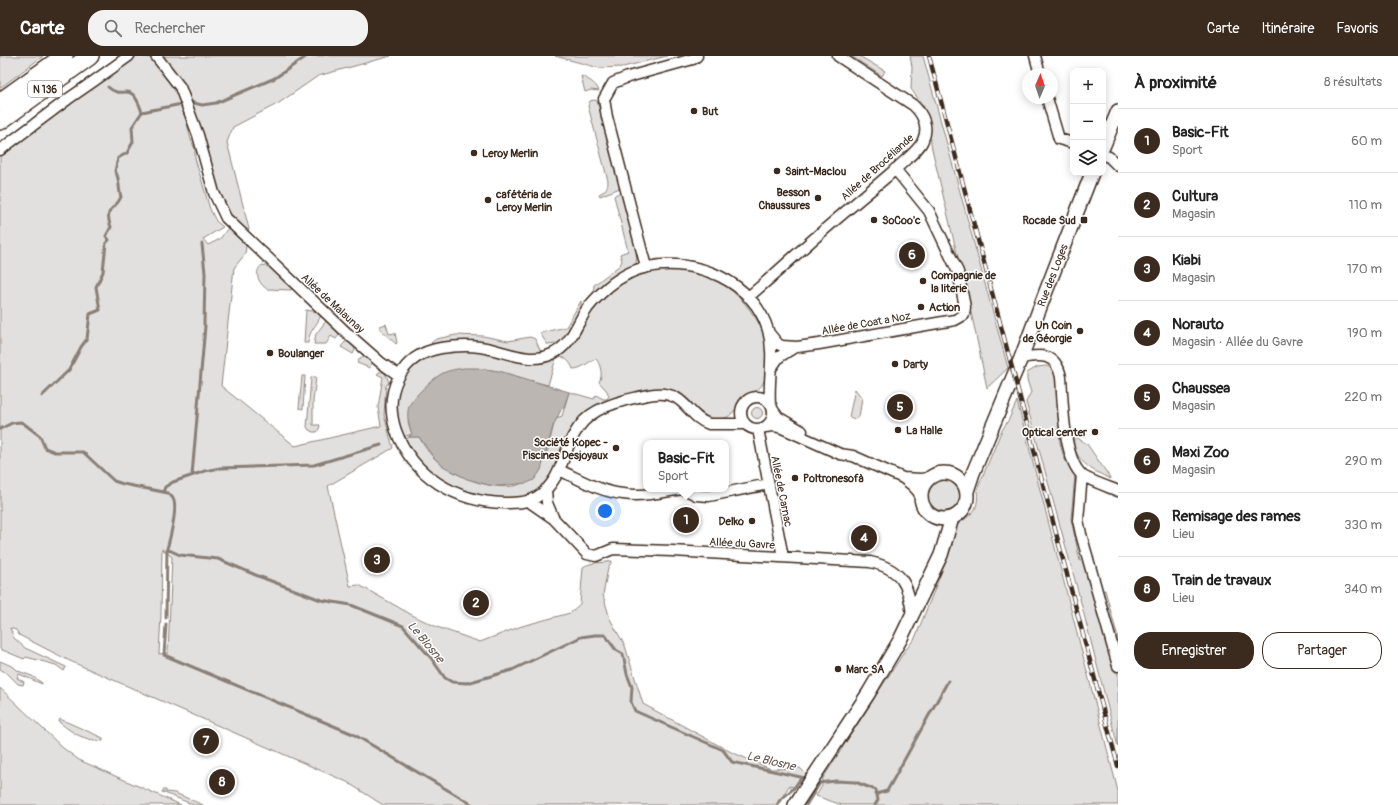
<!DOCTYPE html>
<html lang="fr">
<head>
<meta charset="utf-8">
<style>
  :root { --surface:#fff; --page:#f2f2f2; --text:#222; --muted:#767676; --line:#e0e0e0; --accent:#3b2a1e }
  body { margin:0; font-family:Pangolin,sans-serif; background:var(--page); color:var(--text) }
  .controls { position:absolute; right:12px; top:12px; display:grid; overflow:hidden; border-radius:8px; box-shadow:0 2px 10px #0003 }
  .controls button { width:36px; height:36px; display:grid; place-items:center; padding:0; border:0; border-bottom:1px solid var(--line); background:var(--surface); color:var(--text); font:20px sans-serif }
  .compass { position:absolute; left:1022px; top:12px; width:36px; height:36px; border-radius:50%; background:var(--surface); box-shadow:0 2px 10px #0003; rotate:2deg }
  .you { position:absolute; left:605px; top:455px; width:14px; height:14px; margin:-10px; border:3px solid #fff; border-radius:50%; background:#1a73e8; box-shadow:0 0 0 6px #1a73e833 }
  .badge { display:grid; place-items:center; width:26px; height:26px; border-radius:50%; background:var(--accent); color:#fff; font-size:13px; font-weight:700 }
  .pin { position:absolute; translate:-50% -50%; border:2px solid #fff; box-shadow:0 1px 4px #0006 }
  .popup { position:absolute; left:643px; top:384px; width:86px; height:52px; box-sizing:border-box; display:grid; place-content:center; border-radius:8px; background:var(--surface); filter:drop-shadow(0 1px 3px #0005); font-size:13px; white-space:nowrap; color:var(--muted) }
  .popup b { font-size:15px; color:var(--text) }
  .popup::after { content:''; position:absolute; left:50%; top:100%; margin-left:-8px; border:8px solid transparent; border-top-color:var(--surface) }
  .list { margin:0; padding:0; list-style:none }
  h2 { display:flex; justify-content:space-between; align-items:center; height:52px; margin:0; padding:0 16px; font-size:17px }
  h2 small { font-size:13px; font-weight:400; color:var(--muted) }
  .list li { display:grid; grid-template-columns:26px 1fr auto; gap:12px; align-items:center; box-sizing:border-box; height:64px; padding:0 16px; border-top:1px solid var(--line) }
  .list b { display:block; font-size:15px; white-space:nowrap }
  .list p { margin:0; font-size:13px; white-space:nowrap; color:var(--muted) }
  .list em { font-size:13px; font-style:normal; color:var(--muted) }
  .actions { display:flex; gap:8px; padding:12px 16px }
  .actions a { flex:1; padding:9px 0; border:1px solid var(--accent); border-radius:16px; text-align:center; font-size:14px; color:var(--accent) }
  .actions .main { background:var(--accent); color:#fff }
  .icon { flex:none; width:22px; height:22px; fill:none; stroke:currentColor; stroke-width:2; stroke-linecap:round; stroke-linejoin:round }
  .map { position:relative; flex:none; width:1118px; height:749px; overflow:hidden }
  header { display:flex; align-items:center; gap:24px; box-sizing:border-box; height:56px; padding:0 20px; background:var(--accent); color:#fff }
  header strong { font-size:19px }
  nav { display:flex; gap:22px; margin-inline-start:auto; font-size:14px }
  .search { width:280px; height:36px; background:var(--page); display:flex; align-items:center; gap:10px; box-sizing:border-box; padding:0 14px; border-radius:16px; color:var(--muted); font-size:15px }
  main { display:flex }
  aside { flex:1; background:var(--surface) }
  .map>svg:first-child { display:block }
</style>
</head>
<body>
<header>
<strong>Carte</strong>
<div class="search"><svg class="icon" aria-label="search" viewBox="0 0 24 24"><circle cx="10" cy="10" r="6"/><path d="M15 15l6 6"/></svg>Rechercher</div>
<nav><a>Carte</a><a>Itinéraire</a><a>Favoris</a></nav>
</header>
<main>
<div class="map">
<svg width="1118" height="749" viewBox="0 0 1118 749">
  <rect width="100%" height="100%" fill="#fff"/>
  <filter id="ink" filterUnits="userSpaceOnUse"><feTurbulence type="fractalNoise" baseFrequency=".025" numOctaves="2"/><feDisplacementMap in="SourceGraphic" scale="8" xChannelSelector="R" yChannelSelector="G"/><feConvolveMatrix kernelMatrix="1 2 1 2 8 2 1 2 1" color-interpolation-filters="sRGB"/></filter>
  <g filter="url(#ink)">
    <!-- green -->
    <path fill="#e2e0de" stroke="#8e857e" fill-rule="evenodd" d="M0,0H43L0,32Z
      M138,0L152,2L176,33L181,43L191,84L195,93V102L210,153L216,165L223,171L203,183L208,189L220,183L228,172L246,190L245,198L234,212L221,330L295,390L381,370L378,351L383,321L377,318L379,316H384L387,321L389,327L386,329L384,359L393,392L328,430L350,530L359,529L412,559L437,571L480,586L522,570L570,557L580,548L583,511C593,505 600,508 612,505L608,512L603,539L610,563L625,590L643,648L731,696L771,713L800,712L806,718L799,732L789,730L777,749H383L347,726L70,605L19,579L16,574L10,572L14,582L25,592L66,611L64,615L56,609L26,601L24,603L0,593V97L132,2ZM162,493L172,501L168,597L159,598L161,559Z
      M163,0H391L318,20L279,47L233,71L227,86L249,173L247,176L228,156L221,143L197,61L188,36Z
      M555,0H667L623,11L599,12Z
      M851,0H859L885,15L882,20Z
      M910,0H923L1008,312L987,332L973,265L932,93L924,51L911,33L912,11Z
      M581,20C588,23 596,27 599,35L591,34L585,36Z
      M594,44L597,45L598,48L620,132L600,140L599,138C605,135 608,132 608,125L588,50L590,45Z
      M616,138H622L637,194L636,210L593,238L594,229L620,209L622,205L620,198L628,195L614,140Z
      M262,209L270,211L292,231L291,234L267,233C259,228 253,216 262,209Z
      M668,213C705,214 733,228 754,260C760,268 765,277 767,287C768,292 767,297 767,302C767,311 767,321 762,329C758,336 748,336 743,342C739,345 738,351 734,355C727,365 715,365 704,360C685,345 677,330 650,333L609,344L599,348L584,357L570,375L550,425L535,438L511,444L479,441L450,430L426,412L414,399L404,383L411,381H419C423,388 427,395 433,401C452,420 492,436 518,429C523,428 540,411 543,406C548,399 552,372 556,362L562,360L569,336L594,343L596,339L603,343H607L609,340L607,335L599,326C603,319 601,309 596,303C587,306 582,313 573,313C570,306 567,302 559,300C564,296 569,292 573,288C581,279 584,267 590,258C607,231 636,217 668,213Z
      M581,245C584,258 563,294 547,288L540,277L566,271Z
      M306,254L319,256L321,259C317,270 309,274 308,287H304Z
      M326,265H328L339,276V279L336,283L331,280L326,288H314L316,278Z
      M386,268L389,278L395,277L397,287L396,288L380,273V270Z
      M456,279L483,280L508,285L530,281L535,283L541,296L536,298L521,297L489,287L478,286L435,290L431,287L436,283Z
      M345,286H350L355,290V294L353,298L341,291Z
      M449,295H480L522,307H536L556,302L548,329C517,322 485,306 453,315C445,317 440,318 434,324C426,333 415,354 408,366L412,378L403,381C400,372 395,360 395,351C398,317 418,302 449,295Z
      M365,300L371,303V307L370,312L357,307L360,302Z
      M1046,310C1053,311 1054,315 1056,322L1060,387L1064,402L1075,419L1071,463L1080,505H1084L1094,536L1105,534L1118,582V691L1079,539L1026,346L1031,336L1027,324V317L1037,311Z
      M302,320H305L303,353L299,352Z
      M313,321H316L313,345V369H320L319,373L317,376H313L309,374L307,371L311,322Z
      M855,333L862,342L859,361L855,363L849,361Z
      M1017,345L1118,735V749H842L816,740L822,730L823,722L904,596L915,582L952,490C952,486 952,481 953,477C959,458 981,465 977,434L1001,376L1009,363Z
      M751.5 357a5.5 5.5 0 1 1 11 0a5.5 5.5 0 1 1-11 0Z
      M1074,380L1087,388L1111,423C1093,415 1071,404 1074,380Z
      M927 440a17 17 0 1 1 34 0a17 17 0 1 1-34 0Z
      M0,605L14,611L18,615L32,620L42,627V628L19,618L17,622L24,626L23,629L18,628L8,618L0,613Z
      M0,632L63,692L79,704L181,749H0Z
      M60,663L103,682V685C83,684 74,678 59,666Z
      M163,734H166V736L175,737L203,749H194L162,736Z"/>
    <!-- water -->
    <path fill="#bcb6b3" stroke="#887e77" d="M464,312H477L499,315L569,336L564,351L561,354L553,370L541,414L534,424L527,427L499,430L489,429L467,423L443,410L434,402L419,381H409V380L412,378C409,370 406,360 409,350C413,341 433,322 443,317C449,314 457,313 464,312Z"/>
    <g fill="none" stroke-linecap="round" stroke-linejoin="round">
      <!-- stream -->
      <path stroke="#887e77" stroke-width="3" d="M108,31C124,46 130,21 142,56
        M190,46L202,49L216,47L275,22L307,0
        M42,340L69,314L81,291L87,283L90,258L100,254L96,231L103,216L106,187L109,184L106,180L111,171C103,151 116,154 121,141C118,132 120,121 115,115L118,102L127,97L133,86L132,71L142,56L182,48
        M0,373L12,367L20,366L23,367L40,380L45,392L55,396H83L114,425L123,428L168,437C171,440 173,441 174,445C177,456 170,482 167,493L180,499L218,503L258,520L321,544L351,549L403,570L431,602L445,622L452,626L467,627L512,614L581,581L595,579H605L616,594L623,598L627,618L632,631L631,646L635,655L723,694L732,706L805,722
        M192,419L205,270L204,268L205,217L202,188
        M163,436L165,431L173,426L205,415L220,412L314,409L381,389
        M166,562L167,493
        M166,568L164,599L353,678L473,749
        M818,727L836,725L855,726L876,734L878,744L875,749
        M876,738L887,735L948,625
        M777,749L780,744L794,732L801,722
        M806,749L820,727"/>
      <!-- minor casing -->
      <g stroke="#3b2a1e" stroke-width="13">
        <path id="minor" d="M156,0L180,31L198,79L214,137L226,162L347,277L380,306L398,319
          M1035,0L1040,18
          M1047,42L1059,83L1073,87
          M0,94L68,43L94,25L129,0
          M1103,99L1109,101L1118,110
          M646,211L607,61L604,43L613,27L628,21L693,3L697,0
          M748,241C774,220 798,196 824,174C848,153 874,132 898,111C905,104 920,93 923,84C929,71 923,58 913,49L838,0
          M769,277L778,288L782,290L797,291L819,288L943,266L955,264L964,259L965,251L958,216L929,155L895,113
          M1021,302C1041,298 1056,297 1061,321C1063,346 1063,402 1082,419C1086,423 1111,432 1118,435
          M772,311L779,301L795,291
          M741 357a16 16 0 1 1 32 0a16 16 0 1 1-32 0Z
          M773,354L778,361L802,375
          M745,368H709C687,361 686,335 655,338C645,339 635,342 626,344C596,352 580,361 568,391C561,410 555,430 537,441C527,447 515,447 504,447C456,446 413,420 396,375C383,337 400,299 441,292C454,290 467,289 480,291C504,294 528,309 552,298C570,290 575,272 585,256C591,246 600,238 608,231C619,222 634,213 648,211C695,201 753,225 768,274C775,299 768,323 770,348
          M765,371L774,370L782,372L840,398L853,400L903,422L912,429L921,439
          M758,373L783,501
          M559,414C579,423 601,436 623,438C643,441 663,436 682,433
          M1082,419L1078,464L1081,478L1118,610
          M903,422L921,423L929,422
          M546,433L547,447L553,461
          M684,433L696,439L709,440L769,428
          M528,445L554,463L587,498L596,500L613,493L672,495L870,506C902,513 909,529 912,559"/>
      </g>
      <!-- tertiary casing -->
      <g stroke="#3b2a1e" stroke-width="16">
        <g id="tertiary">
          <path d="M1103,91L1118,55"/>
          <circle cx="944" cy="440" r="23"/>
          <path id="s1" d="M967,435L973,417L1021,302L1045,238L1092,117"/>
          <path d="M795,749L868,638L900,584L941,499L952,462"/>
        </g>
      </g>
      <!-- trunk casing -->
      <g stroke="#3b2a1e" stroke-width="20">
        <path id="trunk" d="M0,46L64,0
          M0,65L90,0"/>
      </g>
      <!-- minor -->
      <use href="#minor" stroke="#fff" stroke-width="10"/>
      <!-- tertiary -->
      <use href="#tertiary" stroke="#fff" stroke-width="13"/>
      <!-- trunk -->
      <use href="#trunk" stroke="#fff" stroke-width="17"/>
      <!-- rail casing -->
      <g stroke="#3b2a1e" stroke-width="4.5">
        <path id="rail" d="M929,0L1118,710"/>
      </g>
      <!-- rail -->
      <use href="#rail" stroke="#fff" stroke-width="3" stroke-dasharray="9" stroke-linecap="butt"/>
    </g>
  </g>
  <!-- markers -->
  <g fill="#3b2a1e" stroke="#fff" stroke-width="1.5">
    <circle cx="694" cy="55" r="4"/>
    <circle cx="474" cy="97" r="4"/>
    <circle cx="777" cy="115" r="4"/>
    <circle cx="818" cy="142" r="4"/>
    <circle cx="488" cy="144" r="4"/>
    <circle cx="874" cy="164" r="4"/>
    <rect x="1080" y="160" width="8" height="8" rx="2"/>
    <circle cx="923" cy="225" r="4"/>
    <circle cx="921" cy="251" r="4"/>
    <circle cx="1080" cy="275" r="4"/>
    <circle cx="270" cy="297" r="4"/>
    <circle cx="895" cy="308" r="4"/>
    <circle cx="898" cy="374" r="4"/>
    <circle cx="1095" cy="376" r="4"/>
    <circle cx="616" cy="392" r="4"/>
    <circle cx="795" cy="422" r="4"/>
    <circle cx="752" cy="465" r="4"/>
    <circle cx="838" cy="613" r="4"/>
  </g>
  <g text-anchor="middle" stroke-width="3" stroke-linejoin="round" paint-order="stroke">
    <!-- shield labels -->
    <rect fill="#fff" stroke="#766a62" stroke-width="1" x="28" y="25" width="34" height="16" rx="3"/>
    <g font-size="10" font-weight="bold" fill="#3b2a1e">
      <text x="45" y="37">N 136</text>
    </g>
    <!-- poi labels -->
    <g font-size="11" font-weight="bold" fill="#3b2a1e" stroke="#fff" text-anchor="start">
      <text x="702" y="59">But</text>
      <text x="482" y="101">Leroy Merlin</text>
      <text x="785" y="119">Saint-Maclou</text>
      <text x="810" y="140" text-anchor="end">Besson<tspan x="810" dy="13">Chaussures</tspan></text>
      <text x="496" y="142">cafétéria de<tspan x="496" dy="13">Leroy Merlin</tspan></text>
      <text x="882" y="168">SoCoo'c</text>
      <text x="1076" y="168" text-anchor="end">Rocade Sud</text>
      <text x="931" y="223">Compagnie de<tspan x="931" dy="13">la literie</tspan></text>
      <text x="929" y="255">Action</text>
      <text x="1072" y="273" text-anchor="end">Un Coin<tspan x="1072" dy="13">de Géorgie</tspan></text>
      <text x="278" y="301">Boulanger</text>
      <text x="903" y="312">Darty</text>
      <text x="906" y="378">La Halle</text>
      <text x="1087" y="380" text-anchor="end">Optical center</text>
      <text x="608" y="390" text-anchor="end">Société Kopec -<tspan x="608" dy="13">Piscines Desjoyaux</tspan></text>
      <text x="803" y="426">Poltronesofà</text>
      <text x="744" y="469" text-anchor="end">Delko</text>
      <text x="846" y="617">Marc SA</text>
    </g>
    <!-- street labels -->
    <g font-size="11" fill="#3b2a1e" stroke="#fff">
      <text transform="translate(877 111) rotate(-42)" y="4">Allée de Brocéliande</text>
      <text dy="4" stroke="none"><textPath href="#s1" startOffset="232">Rue des Loges</textPath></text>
      <text transform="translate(333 247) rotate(43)" y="4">Allée de Malaunay</text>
      <text transform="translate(866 267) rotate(-10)" y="4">Allée de Coat a Noz</text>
      <text transform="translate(782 435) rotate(79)" y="4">Allée de Carnac</text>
      <text transform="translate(742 487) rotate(3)" y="4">Allée du Gavre</text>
    </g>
    <!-- water labels -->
    <g font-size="12" font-style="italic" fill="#685b52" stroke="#fff">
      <text transform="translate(426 586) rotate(50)" y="4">Le Blosne</text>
      <text transform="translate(771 705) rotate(13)" y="4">Le Blosne</text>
    </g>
  </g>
</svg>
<div class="controls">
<button>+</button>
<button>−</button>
<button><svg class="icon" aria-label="layers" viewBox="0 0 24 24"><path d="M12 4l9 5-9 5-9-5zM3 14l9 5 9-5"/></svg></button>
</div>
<svg class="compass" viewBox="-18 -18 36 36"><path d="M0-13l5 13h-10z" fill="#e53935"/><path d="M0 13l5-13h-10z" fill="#767676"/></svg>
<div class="you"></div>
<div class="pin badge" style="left:686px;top:464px">1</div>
<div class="popup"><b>Basic-Fit</b>Sport</div>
<div class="pin badge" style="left:476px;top:547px">2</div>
<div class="pin badge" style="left:377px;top:504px">3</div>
<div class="pin badge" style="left:864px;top:482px">4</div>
<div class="pin badge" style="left:900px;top:351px">5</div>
<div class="pin badge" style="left:912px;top:199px">6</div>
<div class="pin badge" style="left:206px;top:685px">7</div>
<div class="pin badge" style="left:222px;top:726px">8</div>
</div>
<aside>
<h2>À proximité<small>8 résultats</small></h2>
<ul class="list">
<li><span class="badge">1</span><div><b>Basic-Fit</b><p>Sport</p></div><em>60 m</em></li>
<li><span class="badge">2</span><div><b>Cultura</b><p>Magasin</p></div><em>110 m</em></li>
<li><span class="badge">3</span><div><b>Kiabi</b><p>Magasin</p></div><em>170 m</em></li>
<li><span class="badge">4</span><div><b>Norauto</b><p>Magasin · Allée du Gavre</p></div><em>190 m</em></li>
<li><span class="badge">5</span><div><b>Chaussea</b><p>Magasin</p></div><em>220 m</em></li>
<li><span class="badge">6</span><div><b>Maxi Zoo</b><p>Magasin</p></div><em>290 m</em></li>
<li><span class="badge">7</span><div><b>Remisage des rames</b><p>Lieu</p></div><em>330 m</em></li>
<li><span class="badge">8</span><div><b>Train de travaux</b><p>Lieu</p></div><em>340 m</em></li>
</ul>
<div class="actions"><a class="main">Enregistrer</a><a>Partager</a></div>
</aside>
</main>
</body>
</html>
